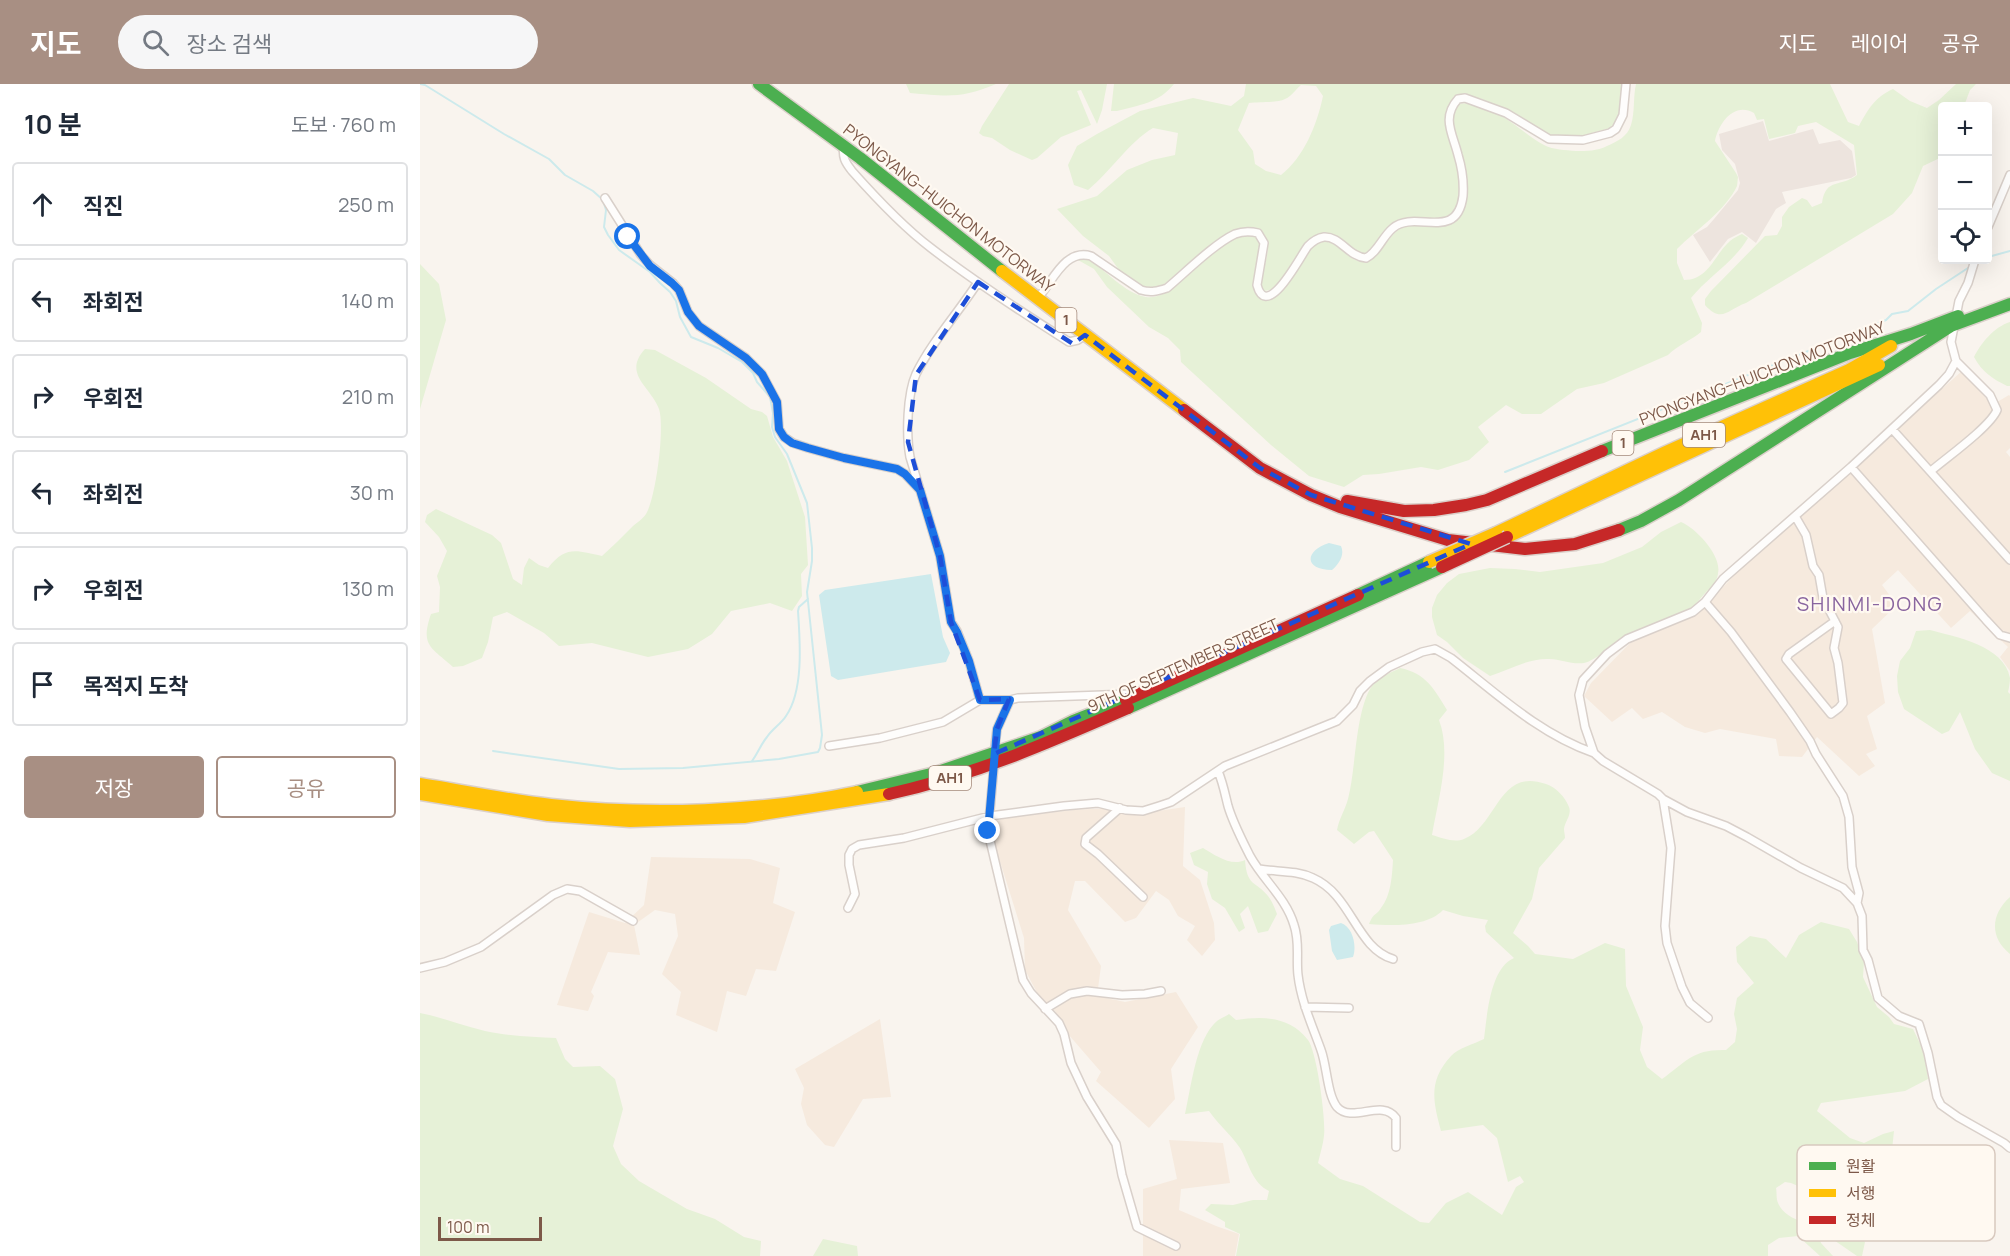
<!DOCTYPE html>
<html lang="ko">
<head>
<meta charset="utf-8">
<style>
  :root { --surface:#fff; --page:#f6f6f7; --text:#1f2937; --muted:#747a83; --line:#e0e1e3; --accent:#a88f83 }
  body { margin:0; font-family:Manrope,"Noto Sans KR",sans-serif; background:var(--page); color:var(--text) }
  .controls { position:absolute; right:18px; top:18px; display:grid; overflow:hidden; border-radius:6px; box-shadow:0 6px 24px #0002 }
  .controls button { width:54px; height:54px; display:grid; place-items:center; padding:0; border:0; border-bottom:2px solid var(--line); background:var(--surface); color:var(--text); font:30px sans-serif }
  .scale { position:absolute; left:18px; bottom:15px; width:104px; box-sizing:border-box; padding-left:6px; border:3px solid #7d5949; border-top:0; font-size:16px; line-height:21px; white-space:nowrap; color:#7d5949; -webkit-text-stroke:4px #fff9f1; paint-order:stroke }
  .stop { position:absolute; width:18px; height:18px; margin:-14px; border:4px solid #1a73e8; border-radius:50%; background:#fff }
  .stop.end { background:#1a73e8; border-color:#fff; box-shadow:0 2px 6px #0008 }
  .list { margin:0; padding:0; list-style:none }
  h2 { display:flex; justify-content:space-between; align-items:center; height:78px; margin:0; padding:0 24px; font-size:26px }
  h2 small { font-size:20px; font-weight:400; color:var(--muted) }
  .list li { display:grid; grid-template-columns:39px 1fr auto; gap:18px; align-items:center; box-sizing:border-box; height:84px; margin:0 12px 12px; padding:0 12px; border:2px solid var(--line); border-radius:6px }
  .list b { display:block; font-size:22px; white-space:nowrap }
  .list em { font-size:20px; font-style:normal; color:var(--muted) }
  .actions { display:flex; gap:12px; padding:18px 24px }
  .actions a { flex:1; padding:14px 0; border:2px solid var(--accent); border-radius:6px; text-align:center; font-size:21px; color:var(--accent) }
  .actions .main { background:var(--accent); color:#fff }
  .icon { flex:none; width:33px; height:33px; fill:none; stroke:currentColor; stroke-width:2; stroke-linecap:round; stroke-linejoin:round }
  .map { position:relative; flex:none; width:1590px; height:1172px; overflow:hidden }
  header { display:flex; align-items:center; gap:36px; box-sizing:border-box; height:84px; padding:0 30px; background:var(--accent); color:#fff }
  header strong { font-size:28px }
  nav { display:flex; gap:33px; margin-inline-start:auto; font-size:21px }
  .search { width:420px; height:54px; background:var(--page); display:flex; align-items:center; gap:15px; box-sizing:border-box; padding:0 21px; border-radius:33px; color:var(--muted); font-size:22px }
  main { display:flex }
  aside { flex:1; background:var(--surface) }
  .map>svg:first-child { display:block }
</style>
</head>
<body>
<header>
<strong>지도</strong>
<div class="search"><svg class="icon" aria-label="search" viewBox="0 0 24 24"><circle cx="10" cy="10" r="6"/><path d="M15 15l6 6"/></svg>장소 검색</div>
<nav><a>지도</a><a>레이어</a><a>공유</a></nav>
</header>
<main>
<aside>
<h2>10 분<small>도보 · 760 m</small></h2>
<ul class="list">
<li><svg class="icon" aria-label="ahead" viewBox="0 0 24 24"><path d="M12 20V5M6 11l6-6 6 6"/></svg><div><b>직진</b></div><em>250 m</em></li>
<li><svg class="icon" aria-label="left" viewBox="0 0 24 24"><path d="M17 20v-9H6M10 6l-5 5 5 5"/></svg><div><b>좌회전</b></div><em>140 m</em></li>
<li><svg class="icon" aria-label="right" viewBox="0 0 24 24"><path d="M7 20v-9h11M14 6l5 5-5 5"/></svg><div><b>우회전</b></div><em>210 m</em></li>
<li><svg class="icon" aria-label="left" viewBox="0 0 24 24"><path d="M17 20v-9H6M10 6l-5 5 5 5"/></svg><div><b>좌회전</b></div><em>30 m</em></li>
<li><svg class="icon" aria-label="right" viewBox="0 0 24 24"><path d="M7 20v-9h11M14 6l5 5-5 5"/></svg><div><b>우회전</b></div><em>130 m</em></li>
<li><svg class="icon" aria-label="arrive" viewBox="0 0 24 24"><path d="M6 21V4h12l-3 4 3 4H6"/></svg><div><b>목적지 도착</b></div></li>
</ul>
<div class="actions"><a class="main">저장</a><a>공유</a></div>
</aside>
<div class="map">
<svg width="1590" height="1172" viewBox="0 0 1590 1172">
  <rect width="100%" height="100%" fill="#f9f4ee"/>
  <!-- residential -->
  <path fill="#f6eade" d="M1542,287L1572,321L1589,311L1590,312V364L1586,368L1590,373V587L1580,573L1588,563L1550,527L1531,544L1478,486L1462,501L1477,521L1452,545L1465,619L1447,632L1457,665L1446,670L1455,682L1439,692L1397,653L1382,673L1359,672L1356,655L1300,645L1285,649L1265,643L1242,628L1223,635L1212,624L1192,638L1164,612L1171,599L1211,558L1263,537L1280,528L1319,486Z
    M765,723L763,782L780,796L794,839L795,856L782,872L767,856L775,842L758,832L749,816L736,807L716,834L705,838L665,797H655L648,826L681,882L677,912L705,918L756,908L778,943L751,985L755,1015L729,1044L676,997L681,988L648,950L635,927L622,918L605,886L604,854L573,755V738L590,733L654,726L689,724L696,730H718Z
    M231,773L330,775L360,784L353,819L375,828L356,887L336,885L326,912L307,907L297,948L256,931L261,908L242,890L258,852L255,830L235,826L214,841L220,871L188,868L171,908L174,912L168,927L137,921L169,828L205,839L224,821Z
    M460,935L471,1013L443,1015L414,1063L405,1061L387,1041L381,1020L384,1004L375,985Z
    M749,1056L803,1059L810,1099L761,1105L759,1126L796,1142L819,1150L815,1172H723V1105L757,1095Z"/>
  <!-- industrial -->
  <path fill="#ede4de" d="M1343,37L1349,57L1393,45L1399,60L1420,56L1432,67L1436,91L1431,94L1362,108L1366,119L1356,125L1336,159L1322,148L1308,155L1290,178L1273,151L1287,143L1294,135L1318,106L1320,99L1315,80L1302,66L1299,50Z"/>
  <!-- green -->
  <path fill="#e6f1d7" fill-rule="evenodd" d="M486,0H576C541,15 526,12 490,9Z
    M589,0H687L682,26L677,40L661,6L657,7L671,41L641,53L617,74L612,76L590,66L572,54L563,52L559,49L562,42Z
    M694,0H754C739,19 719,21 697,27H691Z
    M826,0H1203L1200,28L1194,43L1161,52L1128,51L1062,15L1048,12H1034L1025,33L1040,91L1041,106L1038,119L1031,131L1022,136H987L977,138L946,170L935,169L898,151L854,205L844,207L841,205C840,188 852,170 846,154C832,115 756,193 739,204L729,206L702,190L689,172L663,152L637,125L677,112L707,86L732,76L755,71L758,49L733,44C709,58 691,87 668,106L654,101L648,81L657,62L677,50L720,27L773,14L811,22L824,12ZM881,1L896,2L903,12C897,41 884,73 861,91L846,87L835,80L833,67L818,46L829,19C839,18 858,19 865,15C871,13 876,5 881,1Z
    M1216,0H1410L1428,38L1439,42C1448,25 1455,13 1473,5L1490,17L1507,24L1519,16L1536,0H1556L1550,6L1544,22H1522V73L1503,82L1492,109L1473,130L1326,219C1308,225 1302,240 1285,221V215L1291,207L1345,152L1357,151L1362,142V133L1369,123L1382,114L1387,116L1392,123L1402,119C1406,93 1420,104 1437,91L1434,61L1396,38L1378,42L1375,49L1349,55L1344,35L1337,36L1334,29C1314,17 1298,40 1295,57L1316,89L1318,93L1317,102C1306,126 1276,146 1257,165V179L1264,196C1289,196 1294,171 1310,157C1313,154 1318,152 1322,150L1328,154C1314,178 1288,193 1271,214L1282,239L1281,248C1270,257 1258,261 1248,271L1184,299L1157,305L1121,330H1102L1086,321L1058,343L1069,358L1049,376L1018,386L1001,383L959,390L943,391L924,403L889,392L851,361L761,278L760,266L748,254L729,243L687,203L674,185L658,176L659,173L668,175C686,186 704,209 726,213C760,219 811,130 839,154C845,173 829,194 837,212C872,226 875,163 901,158C921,155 927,179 945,178C956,178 969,150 981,144C1000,134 1023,155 1040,130C1060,100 1017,53 1038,20C1071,14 1098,47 1124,61C1134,66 1145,66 1156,67C1167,67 1177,67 1187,62C1198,57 1207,53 1211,41C1215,29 1213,13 1216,0Z
    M0,180L19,200L26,236L0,325Z
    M1590,238V302H1587C1573,295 1562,288 1554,273C1561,259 1574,243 1590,238Z
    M225,265L235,266L286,294L331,325L342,328L347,332L353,353L367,377L385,433L388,481L381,490L382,512L372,527L350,519L311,527L292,550L268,565L228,573L172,559L139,562L124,549L87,528L73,533L68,558L62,574L43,582L33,583C11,563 0,562 11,530L19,528L20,503L17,492L27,467L19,453L5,438L7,431L16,425L72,451L81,459L93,495L102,501L104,484L109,474L119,481L128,484C146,461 157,467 182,472C192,463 202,453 212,443C216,439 223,435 226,430C236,414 245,343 239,325C231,303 202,290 225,265Z
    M1261,438C1276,444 1302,472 1298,489C1298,494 1294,499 1293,503C1284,507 1279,519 1270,525C1252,537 1232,538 1215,547C1204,554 1173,578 1164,579C1151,581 1139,574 1127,575C1106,575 1089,586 1070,592L1043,574L1027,558L1017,551L1012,533V524L1017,511L1027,499L1039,490L1070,484L1095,485L1120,488L1183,479L1222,463L1241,448Z
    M1510,546C1535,553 1584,561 1590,594C1590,598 1589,604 1588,608L1590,610V697L1572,689L1555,665L1540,628L1529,647L1522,650L1484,625L1478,608L1477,592L1480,577L1490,564L1496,547Z
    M980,584C1006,589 1014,605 1027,626L1019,636C1032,670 1018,716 1012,751C1022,754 1034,759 1044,755C1078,741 1078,683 1126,700C1136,703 1145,713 1149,723C1152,731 1145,737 1144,745C1144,748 1145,751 1145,754L1119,784L1112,815L1093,849L1108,862L1115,870L1153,875L1185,859L1205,865L1206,902L1223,943L1220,966L1227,983L1242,995C1267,977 1273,965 1306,966L1315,958L1317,945L1314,930L1317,914L1334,899L1317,878L1316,863L1330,852L1346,855L1366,874L1379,851L1401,838L1429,845L1437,858L1444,878L1443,893L1457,923L1469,933L1474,940L1493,945L1504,968L1508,995L1485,1007L1401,1019L1397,1027L1430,1054L1444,1059L1463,1050L1474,1047L1470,1085L1474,1094L1494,1103H1513L1521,1118L1462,1133L1444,1130L1371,1099L1365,1098L1356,1104C1357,1108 1356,1115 1358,1119C1367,1140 1399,1140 1419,1148L1429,1144L1445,1158L1442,1172H1437L1408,1152L1397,1148L1401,1159L1413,1172H1400L1378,1152L1359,1154L1348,1161V1172H816L820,1150L805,1143V1138L785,1126L791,1120L813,1121L833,1116H847L849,1107C832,1099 829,1079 820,1064C811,1051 798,1040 789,1027L765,1030C771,1004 776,955 797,937C800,935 806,932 809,930L816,936C843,932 870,932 888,956C897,968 906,1036 904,1052C903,1061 900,1070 898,1079L920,1095L943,1102L1000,1138L1009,1139L1026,1119L1048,1108L1082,1131L1096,1103L1104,1098L1100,1092L1088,1098L1077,1054L1063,1041L1021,1047C1013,1017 1008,997 1031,972C1038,964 1054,960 1064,955C1067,932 1070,884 1094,874L1066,848L1065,842L1068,836L1043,832L1023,826C1007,843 972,842 949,840C954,828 956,832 961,824C971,811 972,793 973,776L954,747L949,748L934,760L917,746C919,735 925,726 928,715C936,684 935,632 950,605C956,594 970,589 980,584Z
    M783,764C795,771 811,783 825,776C827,803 835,796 848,812C852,817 855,825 857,830L848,847L838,849L828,822L820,830L825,844L819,848L805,824L792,815L787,800L788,788L774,781L770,769Z
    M1590,813V870C1569,853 1571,830 1590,813Z
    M0,929C22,933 43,942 65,947C88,952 113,953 136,954L145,975L153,983L180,982L195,995L203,1025L193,1062L201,1080L219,1097L267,1125L295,1135L324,1153L341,1157L340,1172H0Z
    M403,1155L437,1162L438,1172H393Z"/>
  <!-- water -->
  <path fill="#cdeaec" d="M909,459L921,462C925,471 919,480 912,486C884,486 884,467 909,459Z
    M511,490L523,553L530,569L526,578L418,596L411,592L399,511L405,506Z
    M921,839C933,843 937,862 933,873L917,876L912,867L909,846L911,842Z"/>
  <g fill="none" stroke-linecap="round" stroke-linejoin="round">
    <!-- stream -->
    <path stroke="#cdeaec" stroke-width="2" d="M0,0L5,1L84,50L129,75L145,91L173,107L183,116L186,126L184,143L188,151L199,166L230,188L240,199L250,208L256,217L260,233L271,253L298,264L322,278L333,289L337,298L350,313L353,329L352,343L355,353L367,370L387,419L392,464V477L387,508L402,651L400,664L398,668L359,675L263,684L199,685L73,667
      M1568,173L1590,167
      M1085,388L1466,236L1472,230L1488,227L1516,205L1551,182
      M332,677C338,669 341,660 347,653C352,645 361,640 366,632C384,606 380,557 378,527L379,523L388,515"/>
    <!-- street casing -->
    <g stroke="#d9d0ca" stroke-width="10">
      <path id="street" d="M424,62C422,73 425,78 432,87C456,114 482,142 511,164C555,198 603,229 649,258L658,256L665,251
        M185,114L221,171L230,181L253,199L259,206L268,228L279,242L326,274L342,290L357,318L359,345L364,353L373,359L388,364L424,374L477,385L485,390L500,406
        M1568,143L1590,91
        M558,198C539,228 512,257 496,290C487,310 486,351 490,373L520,472L531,538L537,547L549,577L560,616
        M622,209C635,192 647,165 671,172L721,206C731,209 738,207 747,204C766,188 794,160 815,150C823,147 830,147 838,149L844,159L837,201C847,239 882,169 888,162C892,158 897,154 904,153C920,152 929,173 946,174C958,168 962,153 973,144C995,125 1037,159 1043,112C1044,98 1042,84 1038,71C1033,50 1021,34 1038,15L1045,14L1086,29L1129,55L1163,56L1190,49L1196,45L1203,31L1206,0
        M1472,345L1590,476
        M1431,383L1566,536L1580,551L1590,554
        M1511,387C1526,374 1570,343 1577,326L1570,311L1536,277
        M1375,432L1386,451L1393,482L1399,491L1403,514L1418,543L1414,564L1418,579L1423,619L1419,624L1411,630L1366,575L1369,570L1415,537
        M1285,518L1311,548L1370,628L1390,657L1396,670L1423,712L1429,733L1432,783L1439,809L1437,819
        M409,662L460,654L523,638L560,616H590
        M574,670L577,645L590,616L598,614L711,610
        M574,681L568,748L603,896L611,909L639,939L644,950L651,979L667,1013L696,1060L702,1091L717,1143L756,1162
        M798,687C803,699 805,710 808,722C813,739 822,756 830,772C844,797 866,814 874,841C880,858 876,874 878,891C881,917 892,941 901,966C907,982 907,1010 917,1023C932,1040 962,1014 976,1034V1063
        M1243,715L1267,728L1306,742L1327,753L1381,784L1423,804L1437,819L1442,832L1443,866L1448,876L1458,914L1479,932L1499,940L1508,969L1517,1013L1521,1021L1538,1033L1584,1059L1590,1064
        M700,724L666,754L665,760L678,770L723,813
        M839,785C857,788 876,786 893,794C932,811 936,864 973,875
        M428,824L435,810L429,781V771L432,765L439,761L484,754L570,732L644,722L678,719L706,726L723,727L739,722L751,718L805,682L917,637L933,621L940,607L950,597L969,583L1002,568L1015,565L1031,574C1076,609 1119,650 1174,669
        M0,884L25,878L61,863L133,811L147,805L160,807L213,837
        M885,923L929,924
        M625,925L650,910L667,907L702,911L725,910L741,907
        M1288,934L1270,919L1262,903L1247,859L1245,842L1251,764L1243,715L1238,710L1183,677L1174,669L1165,643L1159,611L1163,596L1187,570L1207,555L1273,528L1285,518L1303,495L1431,383L1519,301L1529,290L1536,277L1531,258L1539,217L1548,199L1555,176"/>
    </g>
    <!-- fast casing -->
    <g stroke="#dbd0ca" stroke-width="15">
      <path id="fast" d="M339,0L440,74L582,187
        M1182,367L1430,269L1491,250L1538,232
        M1199,446L1221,437L1259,416L1531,242L1590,220
        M938,511L1009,478
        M708,624L1022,483
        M437,708L515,689L621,653L653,637L706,616"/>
    </g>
    <!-- slow casing -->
    <g stroke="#dbd0ca" stroke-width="15">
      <path id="slow" d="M582,187L764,326
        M1076,449L1246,368L1429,286L1471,262
        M1087,453L1459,281
        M0,700C44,707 87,716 131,721C229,732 341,728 437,708
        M0,710L128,731L210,737L324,733L469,710"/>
    </g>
    <!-- jam casing -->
    <g stroke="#dbd0ca" stroke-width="15">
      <path id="jam" d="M764,326L840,384L891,411L920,423L1028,456L1105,465L1155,460L1199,446
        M927,417L984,427L1014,426L1046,421L1067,416L1182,367
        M706,616L938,511
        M469,710C555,691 628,659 708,624"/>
    </g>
    <!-- street -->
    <use href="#street" stroke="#fefdfc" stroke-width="7"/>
    <!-- fast -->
    <use href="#fast" stroke="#4caf50" stroke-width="12"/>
    <!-- slow -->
    <use href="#slow" stroke="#ffc107" stroke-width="12"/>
    <!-- jam -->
    <use href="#jam" stroke="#c62828" stroke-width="12"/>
    <!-- slow-bridge casing -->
    <g stroke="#dbd0ca" stroke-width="15" stroke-linecap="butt">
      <path id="slow-bridge" d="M1009,478L1076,449"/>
    </g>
    <!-- jam-bridge casing -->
    <g stroke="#dbd0ca" stroke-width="15" stroke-linecap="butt">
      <path id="jam-bridge" d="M1022,483L1087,453"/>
    </g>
    <!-- slow-bridge -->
    <use href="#slow-bridge" stroke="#ffc107" stroke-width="12"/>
    <!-- jam-bridge -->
    <use href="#jam-bridge" stroke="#c62828" stroke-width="12"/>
  </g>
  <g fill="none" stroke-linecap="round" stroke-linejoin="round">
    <!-- route -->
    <path stroke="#1a73e8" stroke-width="8" d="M208,153L230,182L252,199L259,206L268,228L279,242L326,274L342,290L357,318L359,345L364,353L372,359L388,364L424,374L477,385L485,390L500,406L520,472L531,538L537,548L549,577L560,616H590L577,645L568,747"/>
  </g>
  <!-- marked area -->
  <path fill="none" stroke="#1d4ed8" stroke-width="4.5" stroke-dasharray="12 8" stroke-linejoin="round" d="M558,198L653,260L665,251L840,384L891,411L1051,460L574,670L577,645L589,615L560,616L531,538L520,472L488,358L496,291Z"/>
  <g text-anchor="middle" stroke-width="4.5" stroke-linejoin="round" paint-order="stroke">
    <!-- shield labels -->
    <g fill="#fff9f1" stroke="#a4897b" stroke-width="1.5">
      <rect x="635.5" y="224" width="21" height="24" rx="4.5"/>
      <rect x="1263" y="339" width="42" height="24" rx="4.5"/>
      <rect x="1192.5" y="347" width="21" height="24" rx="4.5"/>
      <rect x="509" y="682" width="42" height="24" rx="4.5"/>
    </g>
    <g font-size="15" font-weight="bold" fill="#7d5949">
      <text x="646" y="241">1</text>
      <text x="1284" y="356">AH1</text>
      <text x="1203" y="364">1</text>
      <text x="530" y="699">AH1</text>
    </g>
    <!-- street labels -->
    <g font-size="16" fill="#7d5949" stroke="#fff9f1">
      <text transform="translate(529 124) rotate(38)" y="6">PYONGYANG–HUICHON MOTORWAY</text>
      <text transform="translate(1342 289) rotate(-21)" y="6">PYONGYANG–HUICHON MOTORWAY</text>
      <text transform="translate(763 581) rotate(-24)" y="6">9TH OF SEPTEMBER STREET</text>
    </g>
    <!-- quarter labels -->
    <g font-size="20" letter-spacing="1.5" fill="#89659f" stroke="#fff9f1">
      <text x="1450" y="527">SHINMI-DONG</text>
    </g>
  </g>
  <!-- legend -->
  <rect x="1377" y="1061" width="198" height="96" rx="9" fill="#fff9f1" stroke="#d8c9bf" stroke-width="1.5"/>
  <rect x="1389" y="1078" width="27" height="8" fill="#4caf50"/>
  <rect x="1389" y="1105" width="27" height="8" fill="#ffc107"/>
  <rect x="1389" y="1132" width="27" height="8" fill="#c62828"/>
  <g font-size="16" fill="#7d5949">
    <text x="1426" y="1088">원활</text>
    <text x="1426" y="1115">서행</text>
    <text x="1426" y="1142">정체</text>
  </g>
</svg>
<div class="controls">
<button>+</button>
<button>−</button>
<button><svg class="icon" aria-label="locate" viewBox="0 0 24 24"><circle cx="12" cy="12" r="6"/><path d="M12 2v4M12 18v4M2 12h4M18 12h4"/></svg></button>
</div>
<div class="scale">100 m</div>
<div class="stop" style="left:208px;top:153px"></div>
<div class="stop end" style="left:568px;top:747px"></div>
</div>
</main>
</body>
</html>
